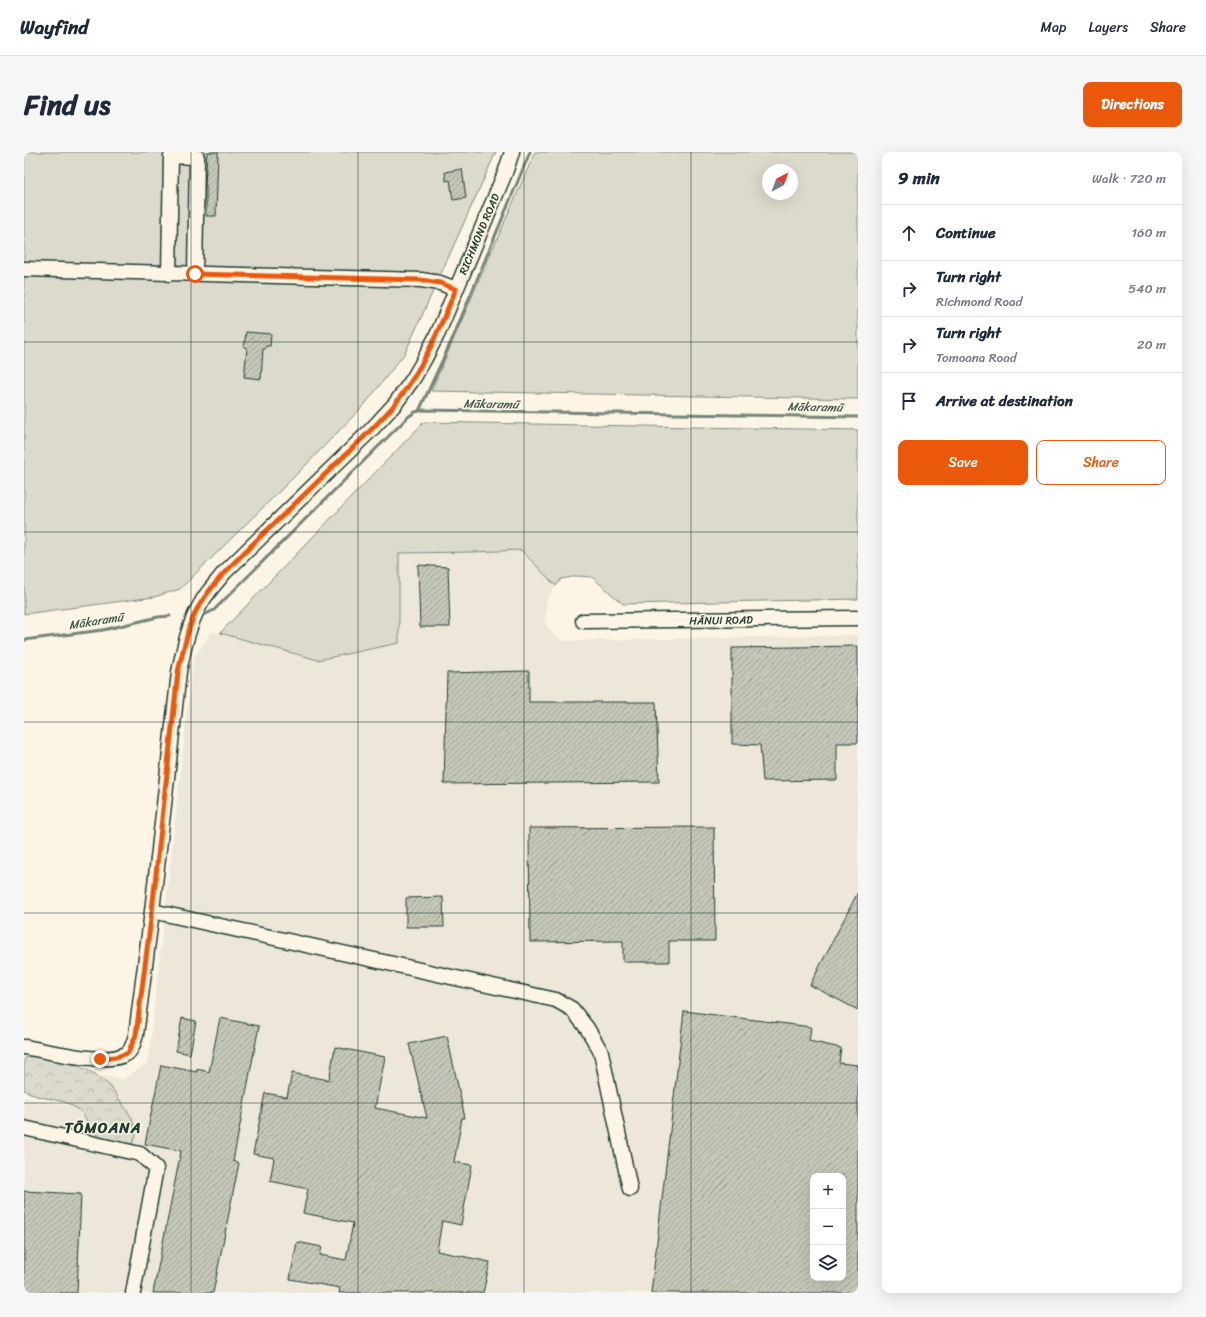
<!DOCTYPE html>
<html lang="en">
<head>
<meta charset="utf-8">
<style>
  :root { --surface:#fff; --page:#f6f6f7; --text:#1f2937; --muted:#747a83; --line:#e0e1e3; --accent:#ea580c }
  body { margin:0; font-family:Sriracha,sans-serif; background:var(--page); color:var(--text) }
  .controls { position:absolute; right:12px; bottom:12px; display:grid; overflow:hidden; border-radius:8px; box-shadow:0 4px 16px #0002 }
  .controls button { width:36px; height:36px; display:grid; place-items:center; padding:0; border:0; border-bottom:1px solid var(--line); background:var(--surface); color:var(--text); font:20px sans-serif }
  .compass { position:absolute; left:738px; top:12px; width:36px; height:36px; border-radius:50%; background:var(--surface); box-shadow:0 4px 16px #0002; rotate:41deg }
  .stop { position:absolute; width:12px; height:12px; margin:-9px; border:3px solid #ea580c; border-radius:50%; background:#fff }
  .stop.end { background:#ea580c; border-color:#fff; box-shadow:0 1px 4px #0008 }
  .list { margin:0; padding:0; list-style:none }
  h2 { display:flex; justify-content:space-between; align-items:center; height:52px; margin:0; padding:0 16px; font-size:17px }
  h2 small { font-size:13px; font-weight:400; color:var(--muted) }
  .list li { display:grid; grid-template-columns:26px 1fr auto; gap:12px; align-items:center; box-sizing:border-box; height:56px; padding:0 16px; border-top:1px solid var(--line) }
  .list b { display:block; font-size:15px; white-space:nowrap }
  .list p { margin:0; font-size:13px; white-space:nowrap; color:var(--muted) }
  .list em { font-size:13px; font-style:normal; color:var(--muted) }
  .actions { display:flex; gap:8px; padding:12px 16px }
  .actions a { flex:1; padding:9px 0; border:1px solid var(--accent); border-radius:8px; text-align:center; font-size:14px; color:var(--accent) }
  .actions .main { background:var(--accent); color:#fff }
  .icon { flex:none; width:22px; height:22px; fill:none; stroke:currentColor; stroke-width:2; stroke-linecap:round; stroke-linejoin:round }
  .map { position:relative; flex:none; width:834px; height:1141px; overflow:hidden; border-radius:8px }
  header { display:flex; align-items:center; gap:24px; box-sizing:border-box; height:56px; padding:0 20px; background:var(--surface); border-bottom:1px solid var(--line) }
  header strong { font-size:19px }
  nav { display:flex; gap:22px; margin-inline-start:auto; font-size:14px }
  .intro { display:flex; align-items:center; justify-content:space-between; box-sizing:border-box; height:96px; padding:0 24px }
  h1 { margin:0; font-size:28px }
  .button { padding:10px 18px; border-radius:8px; background:var(--accent); color:#fff; font-size:14px; font-weight:700 }
  main { display:flex; gap:24px; padding:0 24px }
  aside { flex:1; background:var(--surface); border-radius:8px; box-shadow:0 4px 16px #0002 }
  .map>svg:first-child { display:block }
</style>
</head>
<body>
<header>
<strong>Wayfind</strong>
<nav><a>Map</a><a>Layers</a><a>Share</a></nav>
</header>
<div class="intro"><h1>Find us</h1><a class="button">Directions</a></div>
<main>
<div class="map">
<svg width="834" height="1141" viewBox="0 0 834 1141">
  <defs>
    <pattern id="forest-crowns" width="20" height="18" patternUnits="userSpaceOnUse"><rect width="20" height="18" fill="#dcdacc"/><path d="M2 6a3 3 0 1 1 6 0M12 15a3 3 0 1 1 6 0" fill="none" stroke="#bcbcb0"/></pattern>
    <pattern id="building-hatch" width="6" height="6" patternUnits="userSpaceOnUse"><rect width="6" height="6" fill="#c5c7b9"/><path d="M-1 1l2-2M0 6l6-6M5 7l2-2" fill="none" stroke="#9fa397"/></pattern>
  </defs>
  <rect width="100%" height="100%" fill="#fcf5e5"/>
  <filter id="ink" filterUnits="userSpaceOnUse"><feTurbulence type="fractalNoise" baseFrequency=".025" numOctaves="2"/><feDisplacementMap in="SourceGraphic" scale="8" xChannelSelector="R" yChannelSelector="G"/><feConvolveMatrix kernelMatrix="1 2 1 2 8 2 1 2 1" color-interpolation-filters="sRGB"/></filter>
  <g filter="url(#ink)">
    <!-- built -->
    <path fill="#ece7d8" fill-rule="evenodd" d="M497,398L532,434L523,446L521,470L527,480L540,489L834,483V1141H0V945L71,959L79,924L99,927L124,911L169,507L188,479L294,508L375,490V401L449,400ZM789,1024H819V1126H789Z"/>
    <!-- green -->
    <path fill="#dcdacc" stroke="#7e8c80" fill-rule="evenodd" d="M0,0H472L381,201L341,252L273,322L156,437L130,445L0,462Z
      M511,0H834V247L407,239ZM744,18H768V42H744Z
      M400,270L834,278V447L599,452L568,425L554,424L537,427L532,434L497,398L449,400L375,401V491L294,508L196,481Z"/>
    <!-- forest -->
    <path fill="url(#forest-crowns)" stroke="#7e8c80" d="M12,902L49,911L71,922L87,935L108,966L112,984L108,992L95,994L81,990L69,979L57,959L41,950L12,944L0,938V908L1,906Z"/>
    <g fill="none" stroke-linecap="round" stroke-linejoin="round">
      <!-- stream -->
      <path stroke="#758479" stroke-width="3" d="M395,259L427,190L506,0
        M182,462L190,458L384,265L391,260L400,258L834,265
        M0,488L79,478L134,465L146,464"/>
    </g>
    <!-- building -->
    <path fill="url(#building-hatch)" stroke="#1f3d34" fill-rule="evenodd" d="M183,0H194L192,64H182V33H181Z
      M438,17L442,46L429,48L426,28L422,29L421,20Z
      M222,180L247,182L246,194H242L241,197H239L237,227L220,225L223,196L220,195Z
      M394,413L424,415L426,475H396Z
      M834,494V591H813V628L739,629L736,593L708,592V496Z
      M505,519V550H632L635,630L420,632L423,521Z
      M690,675L691,789H645V810H599V789L506,790L505,676Z
      M834,740V858L786,833Z
      M419,745L420,775H382V746Z
      M660,859L787,875L785,889L817,896L815,911L834,913V1141H627ZM789,1024H819V1126H789Z
      M158,866L172,869L166,902L152,899Z
      M196,866L235,874L209,1009L215,1011L189,1141H129L157,999L121,992L137,913L173,920V917L185,920Z
      M423,884L441,966H438L430,1010L448,1013L437,1073L418,1069L413,1099L466,1110L459,1141H315L316,1136L266,1127L273,1090L298,1095L296,1103L322,1108L329,1071L279,1061L284,1037L246,1029L250,1006L229,1002L241,941L263,945L268,921L305,928L311,895L361,905L351,956L403,966L385,892Z
      M0,1039L57,1042L53,1141H0Z"/>
    <g fill="none" stroke-linecap="round" stroke-linejoin="round">
      <!-- minor casing -->
      <g stroke="#1f3d34" stroke-width="17">
        <path id="minor" d="M0,117L397,128L416,131L432,137
          M145,122L147,4L173,5L171,122
          M559,469L834,466
          M128,759L532,848L548,857L563,876L577,900L606,1037
          M0,895C25,899 81,914 102,902C108,899 110,889 112,883L128,759L155,520C160,495 165,470 179,448C185,438 193,430 200,421L348,277L371,252L389,227L400,208L414,181L481,21L488,0
          M0,976L116,1002L132,1016L109,1141"/>
      </g>
      <!-- minor -->
      <use href="#minor" stroke="#fcf5e5" stroke-width="14"/>
    </g>
  </g>
  <g fill="none" stroke-linecap="round" stroke-linejoin="round" filter="url(#ink)">
    <!-- route -->
    <path stroke="#ea580c" stroke-width="5" d="M76,907L92,905L104,901L112,883L128,759L154,520C159,499 163,478 172,459C188,430 214,407 237,384C264,359 290,333 316,308C335,290 354,272 371,252C399,217 415,178 432,137L416,131L397,128L171,122"/>
  </g>
  <!-- grid -->
  <path fill="none" stroke="#1f3d34" stroke-width="1" stroke-opacity="0.55" d="M167,0V1141M334,0V1141M500,0V1141M667,0V1141M0,190H834M0,380H834M0,570H834M0,761H834M0,951H834"/>
  <g text-anchor="middle" stroke-width="3" stroke-linejoin="round" paint-order="stroke">
    <!-- street labels -->
    <g font-size="11" fill="#1f3d34" stroke="#fcf5e5">
      <text transform="translate(455 82) rotate(-67)" y="4">RICHMOND ROAD</text>
      <text transform="translate(697 468) rotate(-1)" y="4">HĀNUI ROAD</text>
    </g>
    <!-- water labels -->
    <g font-size="12" font-style="italic" fill="#435a51" stroke="#fcf5e5">
      <text transform="translate(467 252) rotate(1)" y="4">Mākaramū</text>
      <text transform="translate(791 255) rotate(1)" y="4">Mākaramū</text>
      <text transform="translate(72 469) rotate(-9)" y="4">Mākaramū</text>
    </g>
    <!-- district labels -->
    <g font-size="15" font-weight="bold" letter-spacing="1" fill="#1f3d34" stroke="#fcf5e5">
      <text x="79" y="981">TŌMOANA</text>
    </g>
  </g>
</svg>
<div class="controls">
<button>+</button>
<button>−</button>
<button><svg class="icon" aria-label="layers" viewBox="0 0 24 24"><path d="M12 4l9 5-9 5-9-5zM3 14l9 5 9-5"/></svg></button>
</div>
<svg class="compass" viewBox="-18 -18 36 36"><path d="M0-13l5 13h-10z" fill="#e53935"/><path d="M0 13l5-13h-10z" fill="#747a83"/></svg>
<div class="stop" style="left:171px;top:122px"></div>
<div class="stop end" style="left:76px;top:907px"></div>
</div>
<aside>
<h2>9 min<small>Walk · 720 m</small></h2>
<ul class="list">
<li><svg class="icon" aria-label="ahead" viewBox="0 0 24 24"><path d="M12 20V5M6 11l6-6 6 6"/></svg><div><b>Continue</b></div><em>160 m</em></li>
<li><svg class="icon" aria-label="right" viewBox="0 0 24 24"><path d="M7 20v-9h11M14 6l5 5-5 5"/></svg><div><b>Turn right</b><p>Richmond Road</p></div><em>540 m</em></li>
<li><svg class="icon" aria-label="right" viewBox="0 0 24 24"><path d="M7 20v-9h11M14 6l5 5-5 5"/></svg><div><b>Turn right</b><p>Tomoana Road</p></div><em>20 m</em></li>
<li><svg class="icon" aria-label="arrive" viewBox="0 0 24 24"><path d="M6 21V4h12l-3 4 3 4H6"/></svg><div><b>Arrive at destination</b></div></li>
</ul>
<div class="actions"><a class="main">Save</a><a>Share</a></div>
</aside>
</main>
</body>
</html>
